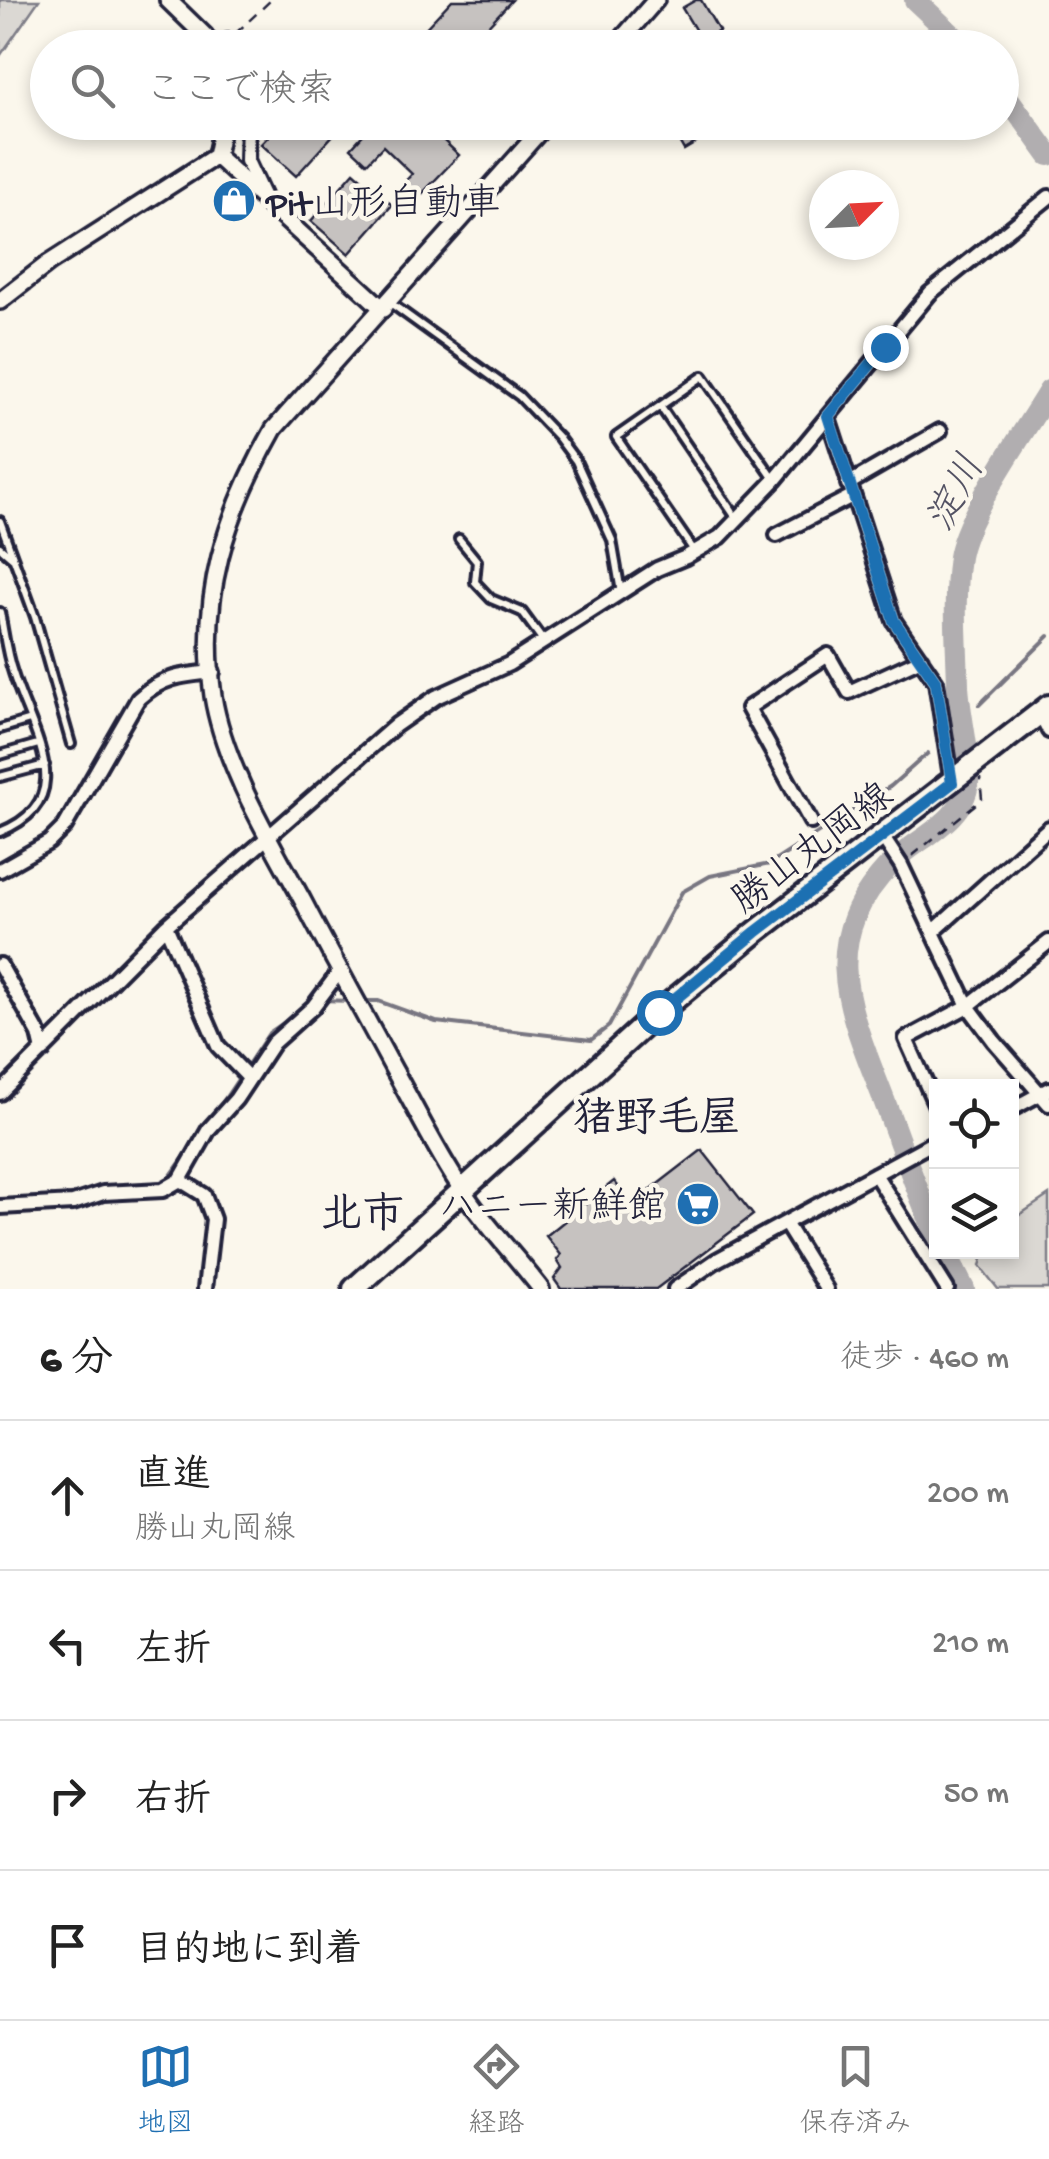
<!DOCTYPE html>
<html lang="ja">
<head>
<meta charset="utf-8">
<style>
  :root { --surface:#fff; --page:#f2f2f2; --text:#222; --muted:#767676; --line:#e0e0e0; --accent:#1f6fb2 }
  body { margin:0; font-family:"Gochi Hand","Klee One",sans-serif; background:var(--page); color:var(--text) }
  .controls { position:absolute; right:30px; bottom:30px; display:grid; overflow:hidden; border-radius:0px; box-shadow:0 5px 15px #0003 }
  .controls button { width:90px; height:90px; display:grid; place-items:center; padding:0; border:0; border-bottom:2px solid var(--line); background:var(--surface); color:var(--text); font:50px sans-serif }
  .compass { position:absolute; left:809px; top:170px; width:90px; height:90px; border-radius:50%; background:var(--surface); box-shadow:0 5px 15px #0003; rotate:66deg }
  .stop { position:absolute; width:30px; height:30px; margin:-22px; border:8px solid #1f6fb2; border-radius:50%; background:#fff }
  .stop.end { background:#1f6fb2; border-color:#fff; box-shadow:0 2px 10px #0008 }
  .list { margin:0; padding:0; list-style:none }
  h2 { display:flex; justify-content:space-between; align-items:center; height:130px; margin:0; padding:0 40px; font-size:42px }
  h2 small { font-size:32px; font-weight:400; color:var(--muted) }
  .list li { display:grid; grid-template-columns:65px 1fr auto; gap:30px; align-items:center; box-sizing:border-box; height:150px; padding:0 40px; border-top:2px solid var(--line) }
  .list b { display:block; font-size:38px; white-space:nowrap }
  .list p { margin:0; font-size:32px; white-space:nowrap; color:var(--muted) }
  .list em { font-size:32px; font-style:normal; color:var(--muted) }
  .icon { flex:none; width:55px; height:55px; fill:none; stroke:currentColor; stroke-width:2; stroke-linecap:round; stroke-linejoin:round }
  .map { position:relative; flex:none; width:1049px; height:1289px; overflow:hidden }
  .search { position:absolute; background:var(--surface); box-shadow:0 5px 15px #0003; left:30px; right:30px; top:30px; height:110px; display:flex; align-items:center; gap:25px; box-sizing:border-box; padding:0 35px; border-radius:55px; color:var(--muted); font-size:38px }
  .sheet { height:730px; background:var(--surface) }
  nav { display:flex; justify-content:space-around; align-items:center; box-sizing:border-box; height:140px; border-top:2px solid var(--line); background:var(--surface); font-size:28px; color:var(--muted) }
  nav a { display:grid; justify-items:center; gap:5px }
  nav .on { color:var(--accent) }
  .map>svg:first-child { display:block }
</style>
</head>
<body>
<div class="map">
<svg width="1049" height="1289" viewBox="0 0 1049 1289">
  <rect width="100%" height="100%" fill="#fbf7ec"/>
  <filter id="ink" filterUnits="userSpaceOnUse"><feTurbulence type="fractalNoise" baseFrequency=".01" numOctaves="2"/><feDisplacementMap in="SourceGraphic" scale="20" xChannelSelector="R" yChannelSelector="G"/><feConvolveMatrix kernelMatrix="1 2 1 2 8 2 1 2 1" color-interpolation-filters="sRGB"/></filter>
  <g filter="url(#ink)">
    <!-- green -->
    <path fill="#dbd8d3" stroke="#7e7d87" stroke-width="2.5" d="M0,0H39L0,56Z
      M1049,1195V1289H998L980,1266L984,1252H1012V1220Z"/>
    <g fill="none" stroke-linecap="round" stroke-linejoin="round">
      <!-- stream -->
      <path stroke="#787681" stroke-width="4" d="M979,705L1049,636
        M321,1000L351,1001
        M361,1001H378L436,1022L591,1040L609,1026L682,892L710,876L770,864L891,786L928,753
        M214,1115L269,1033L295,1015
        M138,1185L167,1181L194,1143
        M44,1199L85,1193"/>
      <!-- river -->
      <path stroke="#b1aeb0" stroke-width="22" d="M915,0L966,48
        M1002,90L1049,155
        M936,1234C916,1190 901,1145 884,1100C850,1011 814,942 892,863C917,838 963,822 968,783C971,757 959,714 958,685C957,643 953,598 959,557C966,514 1025,431 1049,391
        M945,1252L964,1289"/>
    </g>
    <!-- building -->
    <path fill="#c6c2c0" stroke="#22223b" stroke-width="2.5" d="M452,0H512L467,48H407Z
      M696,0H701L719,31L714,34L722,48H668L696,31L682,8Z
      M282,122H322L334,134L296,176L261,144Z
      M361,122H424L459,155L414,202L399,188L412,174L383,146L367,163L351,148L368,129Z
      M668,122H731L684,150Z
      M354,172L392,205L349,254L311,221Z
      M702,1150L753,1215L656,1289H561L554,1279L562,1268L557,1260L561,1255L546,1236L614,1181L632,1204Z"/>
    <g fill="none" stroke-linecap="round" stroke-linejoin="round">
      <!-- service casing -->
      <g stroke="#22223b" stroke-width="14">
        <path id="service" d="M389,302L519,396L559,438L576,461L612,540L621,592
          M660,406L737,519
          M0,521L35,617L71,744
          M459,539L477,561L475,582L491,599L522,612L544,642
          M0,547L14,559
          M695,552L616,437L703,376L774,479
          M0,612C4,632 6,653 13,673C31,732 82,799 0,832
          M0,729L30,720
          M0,755L38,744
          M0,777L45,765"/>
      </g>
      <!-- minor casing -->
      <g stroke="#22223b" stroke-width="20">
        <path id="minor" d="M228,41L231,48
          M248,122L247,161L263,195
          M828,417L894,621L936,682L952,783
          M848,484L940,431
          M777,535L852,496
          M1040,713L1049,731
          M811,822L748,708L828,655L849,692L921,659
          M882,836L901,865L968,1006L994,1041L1049,1104
          M0,870L49,842L65,826L138,699C161,677 182,675 213,672
          M166,926L218,1046L249,1078
          M933,932L1049,828
          M0,965L39,1034L43,1051
          M0,1093L166,926L396,725L436,697L509,664L657,569L686,557L720,537L775,480L930,293L1049,197
          M936,1106L906,1039L968,1006L1049,942
          M1012,1109L1049,1089
          M875,1174L947,1289
          M180,1180L204,1195L213,1219L205,1289
          M0,1207L73,1203L103,1193L163,1190L180,1180L209,1129L236,1099L273,1043L313,1007L340,971
          M785,1223L826,1289
          M675,1289L717,1260L936,1141"/>
      </g>
      <!-- tertiary casing -->
      <g stroke="#22223b" stroke-width="22">
        <path id="tertiary" d="M168,0L205,36L211,48
          M614,48L656,0
          M216,156L383,309
          M0,301L49,263L216,156L223,122
          M541,1289C515,1255 484,1224 461,1188C436,1151 416,1109 394,1070C364,1014 333,959 304,903C271,842 224,765 213,696C199,595 225,516 274,429L548,122"/>
      </g>
      <!-- primary casing -->
      <g stroke="#22223b" stroke-width="28">
        <path id="primary" d="M354,1289L659,1012L756,932L1049,706"/>
      </g>
      <!-- path -->
      <path stroke="#22223b" stroke-width="2.5" stroke-dasharray="10 8" stroke-linecap="butt" d="M236,33L271,0
        M912,856L982,799L980,778"/>
      <!-- service -->
      <use href="#service" stroke="#fbf7ec" stroke-width="6"/>
      <!-- minor -->
      <use href="#minor" stroke="#fbf7ec" stroke-width="12"/>
      <!-- tertiary -->
      <use href="#tertiary" stroke="#fbf7ec" stroke-width="15"/>
      <!-- primary -->
      <use href="#primary" stroke="#fbf7ec" stroke-width="20"/>
    </g>
  </g>
  <g fill="none" stroke-linecap="round" stroke-linejoin="round" filter="url(#ink)">
    <!-- route -->
    <path stroke="#1f6fb2" stroke-width="12" d="M659,1012L756,932L952,783L936,682L894,621L828,416L885,347"/>
  </g>
  <!-- icons -->
  <defs>
    <g id="shop-disc" transform="scale(2.25)"><circle r="9.5" fill="#1f6fb2" stroke="#fbf7ec"/><path d="M-5-2.5h2.3a2.7 3.5 0 0 1 5.4 0H5L5.5 6h-11ZM-1.5-2.5h3a1.5 2.3 0 0 0-3 0Z" fill="#fff"/></g>
    <g id="supermarket-disc" transform="scale(2.25)"><circle r="9.5" fill="#1f6fb2" stroke="#fbf7ec"/><path d="M-6-5.5h2.5l.6 2H6L4.5 2H-2.5L-4.4-4H-6ZM-1.5 3.2a1.3 1.3 0 1 0 .1 0ZM3 3.2a1.3 1.3 0 1 0 .1 0Z" fill="#fff"/></g>
  </defs>
  <g fill-rule="evenodd">
    <use href="#shop-disc" x="234" y="201"/>
    <use href="#supermarket-disc" x="698" y="1204"/>
  </g>
  <g text-anchor="middle" stroke-width="9" stroke-linejoin="round" paint-order="stroke">
    <!-- poi labels -->
    <g font-size="38" fill="#22223b" stroke="#fbf7ec" text-anchor="start">
      <text x="266" y="214">Pit山形自動車</text>
      <text x="666" y="1217" text-anchor="end">ハニー新鮮館</text>
    </g>
    <!-- street labels -->
    <g font-size="38" fill="#22223b" stroke="#fbf7ec">
      <text transform="translate(811 846) rotate(-37)" y="13">勝山丸岡線</text>
    </g>
    <!-- water labels -->
    <g font-size="40" font-style="italic" fill="#545364" stroke="#fbf7ec">
      <text transform="translate(953 492) rotate(-63)" y="14">淀川</text>
    </g>
    <!-- quarter labels -->
    <g font-size="42" font-weight="bold" fill="#22223b" stroke="#fbf7ec">
      <text x="657" y="1130">猪野毛屋</text>
      <text x="362" y="1226">北市</text>
    </g>
  </g>
</svg>
<div class="controls">
<button><svg class="icon" aria-label="locate" viewBox="0 0 24 24"><circle cx="12" cy="12" r="6"/><path d="M12 2v4M12 18v4M2 12h4M18 12h4"/></svg></button>
<button><svg class="icon" aria-label="layers" viewBox="0 0 24 24"><path d="M12 4l9 5-9 5-9-5zM3 14l9 5 9-5"/></svg></button>
</div>
<svg class="compass" viewBox="-18 -18 36 36"><path d="M0-13l5 13h-10z" fill="#e53935"/><path d="M0 13l5-13h-10z" fill="#767676"/></svg>
<div class="stop" style="left:659px;top:1012px"></div>
<div class="stop end" style="left:885px;top:347px"></div>
<div class="search"><svg class="icon" aria-label="search" viewBox="0 0 24 24"><circle cx="10" cy="10" r="6"/><path d="M15 15l6 6"/></svg>ここで検索</div>
</div>
<section class="sheet">
<h2>6 分<small>徒歩 · 460 m</small></h2>
<ul class="list">
<li><svg class="icon" aria-label="ahead" viewBox="0 0 24 24"><path d="M12 20V5M6 11l6-6 6 6"/></svg><div><b>直進</b><p>勝山丸岡線</p></div><em>200 m</em></li>
<li><svg class="icon" aria-label="left" viewBox="0 0 24 24"><path d="M17 20v-9H6M10 6l-5 5 5 5"/></svg><div><b>左折</b></div><em>210 m</em></li>
<li><svg class="icon" aria-label="right" viewBox="0 0 24 24"><path d="M7 20v-9h11M14 6l5 5-5 5"/></svg><div><b>右折</b></div><em>50 m</em></li>
<li><svg class="icon" aria-label="arrive" viewBox="0 0 24 24"><path d="M6 21V4h12l-3 4 3 4H6"/></svg><div><b>目的地に到着</b></div></li>
</ul>
</section>
<nav>
<a class="on"><svg class="icon" aria-label="map" viewBox="0 0 24 24"><path d="M3 6l6-2 6 2 6-2v14l-6 2-6-2-6 2zM9 4v14M15 6v14"/></svg>地図</a>
<a><svg class="icon" aria-label="directions" viewBox="0 0 24 24"><path d="M12 3l9 9-9 9-9-9zM9 14v-3h6M13 9l2 2-2 2"/></svg>経路</a>
<a><svg class="icon" aria-label="saved" viewBox="0 0 24 24"><path d="M7 4h10v16l-5-4-5 4z"/></svg>保存済み</a>
</nav>
</body>
</html>
